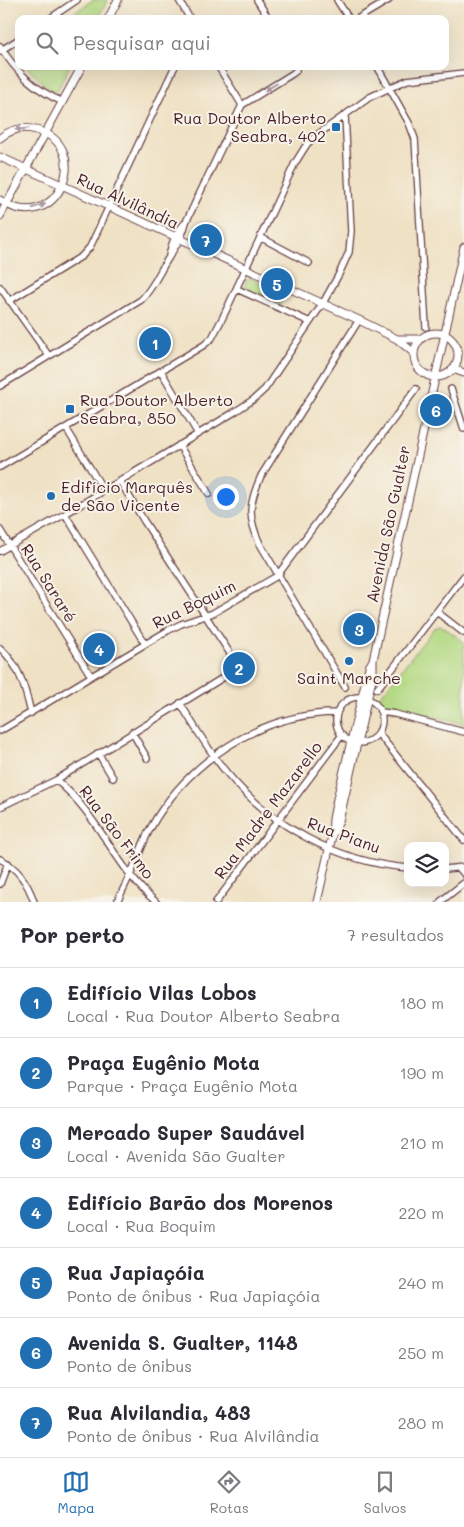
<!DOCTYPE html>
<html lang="pt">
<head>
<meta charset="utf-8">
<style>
  :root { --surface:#fff; --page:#f7f7f7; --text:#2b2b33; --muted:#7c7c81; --line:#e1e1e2; --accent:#1f6fb2 }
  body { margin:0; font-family:Mali,sans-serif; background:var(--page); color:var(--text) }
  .controls { position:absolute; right:15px; bottom:15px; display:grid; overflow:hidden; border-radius:10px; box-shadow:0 5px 20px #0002 }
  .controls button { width:45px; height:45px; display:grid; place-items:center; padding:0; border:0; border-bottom:1px solid var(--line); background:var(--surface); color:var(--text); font:25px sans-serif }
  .you { position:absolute; left:225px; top:496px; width:18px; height:18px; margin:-12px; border:4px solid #fff; border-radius:50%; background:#1a73e8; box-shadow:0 0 0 8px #1a73e833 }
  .badge { display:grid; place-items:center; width:32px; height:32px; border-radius:50%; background:var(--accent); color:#fff; font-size:16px; font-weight:700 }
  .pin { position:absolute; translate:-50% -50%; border:2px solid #fff; box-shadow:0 1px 5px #0006 }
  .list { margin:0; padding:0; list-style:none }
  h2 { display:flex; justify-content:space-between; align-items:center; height:65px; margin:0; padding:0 20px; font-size:21px }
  h2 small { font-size:16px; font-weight:400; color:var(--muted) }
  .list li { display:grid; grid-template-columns:32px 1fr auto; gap:15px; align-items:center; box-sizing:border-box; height:70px; padding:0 20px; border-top:1px solid var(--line) }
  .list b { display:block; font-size:19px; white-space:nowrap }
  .list p { margin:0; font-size:16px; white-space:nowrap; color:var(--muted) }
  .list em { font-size:16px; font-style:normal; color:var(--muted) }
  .icon { flex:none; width:28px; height:28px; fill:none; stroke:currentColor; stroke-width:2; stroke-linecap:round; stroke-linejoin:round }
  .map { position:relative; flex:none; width:464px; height:902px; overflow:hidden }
  .search { position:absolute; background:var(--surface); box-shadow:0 5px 20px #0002; left:15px; right:15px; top:15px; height:55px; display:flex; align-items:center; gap:12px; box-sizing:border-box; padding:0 18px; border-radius:10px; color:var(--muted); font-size:19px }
  .sheet { height:555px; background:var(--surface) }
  nav { display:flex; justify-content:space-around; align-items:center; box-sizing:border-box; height:70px; border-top:1px solid var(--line); background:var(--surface); font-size:14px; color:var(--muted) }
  nav a { display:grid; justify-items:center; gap:2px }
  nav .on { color:var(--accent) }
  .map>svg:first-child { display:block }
</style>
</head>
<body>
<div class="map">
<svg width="464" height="902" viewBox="0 0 464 902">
  <rect width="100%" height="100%" fill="#f7f3e8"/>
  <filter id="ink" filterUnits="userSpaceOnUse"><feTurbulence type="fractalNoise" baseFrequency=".02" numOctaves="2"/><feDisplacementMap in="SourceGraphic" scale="10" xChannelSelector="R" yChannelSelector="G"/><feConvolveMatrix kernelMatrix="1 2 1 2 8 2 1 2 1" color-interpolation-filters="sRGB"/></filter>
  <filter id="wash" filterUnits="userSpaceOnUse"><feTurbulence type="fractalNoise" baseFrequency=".0096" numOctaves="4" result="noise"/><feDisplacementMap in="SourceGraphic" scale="20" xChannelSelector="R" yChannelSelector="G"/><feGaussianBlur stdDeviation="1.12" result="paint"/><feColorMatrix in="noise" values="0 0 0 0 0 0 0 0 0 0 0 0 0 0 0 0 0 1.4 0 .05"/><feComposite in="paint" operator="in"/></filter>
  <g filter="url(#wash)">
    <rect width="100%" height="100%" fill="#efe1c4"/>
    <!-- park -->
    <path fill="#b3d983" stroke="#7e7c57" d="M93,0H108L97,19H65Z
      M25,66H70L57,91L51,90Z
      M250,278L285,293L280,305L245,289L246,281Z
      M439,626L445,628L464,642V724L440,718L393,711L384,708L377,700L434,629Z"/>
  </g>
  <g filter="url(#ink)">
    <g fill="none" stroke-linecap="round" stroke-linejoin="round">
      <!-- minor casing -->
      <g stroke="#633c42" stroke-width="8">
        <path id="minor" d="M179,0L190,19
          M257,0L269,19
          M337,0L349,19
          M49,19L77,0
          M357,19L389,0
          M0,46C16,72 35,90 63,102
          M0,51L19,39
          M218,66L242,105
          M377,66L409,123L415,139L426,327
          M260,237L309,263
          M169,256C171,244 176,232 185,223
          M0,287L49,356
          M237,289L310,322
          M9,301L82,256L90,247L175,66
          M161,371L198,434
          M0,386L141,300C154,287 159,272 169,257C176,245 183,237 186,222L242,105L292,74L296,71V66
          M451,389L464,429
          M66,428L104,491
          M179,445L209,494
          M0,467L204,345L212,338L223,317L295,163L307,144L317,135L370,97L407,80L464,73
          M120,481L144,521L233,658
          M65,514L145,644
          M0,530L91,676
          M0,551L65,514L233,413L254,399L265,389L323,303L339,274L349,252L351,231L345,115
          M437,612L464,633
          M0,648C20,666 25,688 31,713
          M228 668a11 11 0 1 1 22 0a11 11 0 1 1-22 0Z
          M345,687L260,544C247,516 249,503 261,476L359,320
          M377,689L464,576
          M336 720a23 23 0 1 1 46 0a23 23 0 1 1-46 0Z
          M180,703C195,727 209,752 227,773C272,827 338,862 408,868
          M381,712L395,714L464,732
          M0,731L167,631L181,624L213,613L277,576L416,389
          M132,732L147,758
          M378,733L464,840
          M98,753L113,778
          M56,780C98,813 115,868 156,902
          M0,807L56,780L229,674
          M0,859C18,868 28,883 34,902
          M459,868L464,874
          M445,869L464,867
          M0,884L8,863
          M117,902C122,892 127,881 132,871C138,857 143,842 150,829C187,762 260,713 337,713
          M216,902L342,735
          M440,902L464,883"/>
      </g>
      <!-- tertiary casing -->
      <g stroke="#633c42" stroke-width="9">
        <path id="tertiary" d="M108,19L118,0
          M0,138C10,130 23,126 36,130C96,145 57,240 0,200
          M0,157L359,320L397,339L414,353
          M0,216L82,66
          M414 355a22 22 0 1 1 44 0a22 22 0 1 1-44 0Z
          M397,339H420
          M453,369L464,373
          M334,832L339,821L373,675V660
          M317,902L332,836L333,819L337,799L369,667L373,660L464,247"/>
      </g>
      <!-- minor -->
      <use href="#minor" stroke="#fff" stroke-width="5.5"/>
      <!-- tertiary -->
      <use href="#tertiary" stroke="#fff" stroke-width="7"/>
    </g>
    <!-- one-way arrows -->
    <defs><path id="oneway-solid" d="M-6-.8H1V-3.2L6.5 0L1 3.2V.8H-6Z" transform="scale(1.25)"/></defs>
    <g fill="#ae9aa0">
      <use href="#oneway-solid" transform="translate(271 87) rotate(149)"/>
      <use href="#oneway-solid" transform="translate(22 129) rotate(174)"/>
      <use href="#oneway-solid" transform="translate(39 206) rotate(-18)"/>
    </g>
  </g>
  <!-- markers -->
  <g fill="#1f6fb2" stroke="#f7f3e8" stroke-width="2">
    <rect x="331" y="122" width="10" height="10" rx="2.5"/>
    <rect x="65" y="404" width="10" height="10" rx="2.5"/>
    <circle cx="51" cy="496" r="5"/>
    <circle cx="349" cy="661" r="5"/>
  </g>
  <g text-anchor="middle" stroke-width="4" stroke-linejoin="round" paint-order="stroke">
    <!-- poi labels -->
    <g font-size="16" fill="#4a1f2b" stroke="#f7f3e8" text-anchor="start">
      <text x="326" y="124" text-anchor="end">Rua Doutor Alberto<tspan x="326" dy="18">Seabra, 402</tspan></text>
      <text x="80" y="406">Rua Doutor Alberto<tspan x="80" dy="18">Seabra, 850</tspan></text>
      <text x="61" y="493">Edifício Marquês<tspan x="61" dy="18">de São Vicente</tspan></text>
      <text x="349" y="684" text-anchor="middle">Saint Marche</text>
    </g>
    <!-- street labels -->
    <g font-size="16" fill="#4a1f2b" stroke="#f7f3e8">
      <text transform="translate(128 201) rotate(25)" y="6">Rua Alvilândia</text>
      <text transform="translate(388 524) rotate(-78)" y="6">Avenida São Gualter</text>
      <text transform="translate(49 583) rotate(58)" y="6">Rua Sararé</text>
      <text transform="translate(194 604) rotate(-26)" y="6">Rua Boquim</text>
      <text transform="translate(268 810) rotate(-53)" y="6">Rua Madre Mazarello</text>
      <text transform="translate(117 832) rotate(53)" y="6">Rua São Frimo</text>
      <text transform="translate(344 835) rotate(20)" y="6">Rua Pianu</text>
    </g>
  </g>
</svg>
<div class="controls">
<button><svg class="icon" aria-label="layers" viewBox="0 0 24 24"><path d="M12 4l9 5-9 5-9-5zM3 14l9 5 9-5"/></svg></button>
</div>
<div class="you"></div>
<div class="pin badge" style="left:155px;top:343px">1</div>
<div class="pin badge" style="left:239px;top:668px">2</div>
<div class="pin badge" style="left:359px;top:629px">3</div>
<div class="pin badge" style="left:99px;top:649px">4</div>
<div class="pin badge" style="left:277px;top:284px">5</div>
<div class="pin badge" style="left:436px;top:410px">6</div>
<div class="pin badge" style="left:206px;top:240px">7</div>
<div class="search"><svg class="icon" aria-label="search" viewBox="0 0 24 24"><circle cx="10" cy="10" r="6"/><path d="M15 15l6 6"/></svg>Pesquisar aqui</div>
</div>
<section class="sheet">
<h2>Por perto<small>7 resultados</small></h2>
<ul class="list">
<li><span class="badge">1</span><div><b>Edifício Vilas Lobos</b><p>Local · Rua Doutor Alberto Seabra</p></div><em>180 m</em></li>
<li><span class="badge">2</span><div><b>Praça Eugênio Mota</b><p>Parque · Praça Eugênio Mota</p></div><em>190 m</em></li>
<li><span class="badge">3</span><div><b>Mercado Super Saudável</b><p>Local · Avenida São Gualter</p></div><em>210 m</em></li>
<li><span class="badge">4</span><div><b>Edifício Barão dos Morenos</b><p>Local · Rua Boquim</p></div><em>220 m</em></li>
<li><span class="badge">5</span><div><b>Rua Japiaçóia</b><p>Ponto de ônibus · Rua Japiaçóia</p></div><em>240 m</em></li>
<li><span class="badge">6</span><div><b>Avenida S. Gualter, 1148</b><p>Ponto de ônibus</p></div><em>250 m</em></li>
<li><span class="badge">7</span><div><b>Rua Alvilandia, 483</b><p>Ponto de ônibus · Rua Alvilândia</p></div><em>280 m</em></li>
</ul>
</section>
<nav>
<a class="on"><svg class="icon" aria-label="map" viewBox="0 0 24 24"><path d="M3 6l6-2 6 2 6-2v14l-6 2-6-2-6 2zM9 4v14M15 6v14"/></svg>Mapa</a>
<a><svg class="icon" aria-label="directions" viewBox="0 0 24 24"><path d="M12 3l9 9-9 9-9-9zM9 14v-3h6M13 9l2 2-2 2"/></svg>Rotas</a>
<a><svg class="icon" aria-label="saved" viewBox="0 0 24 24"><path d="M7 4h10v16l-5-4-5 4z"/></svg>Salvos</a>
</nav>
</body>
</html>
